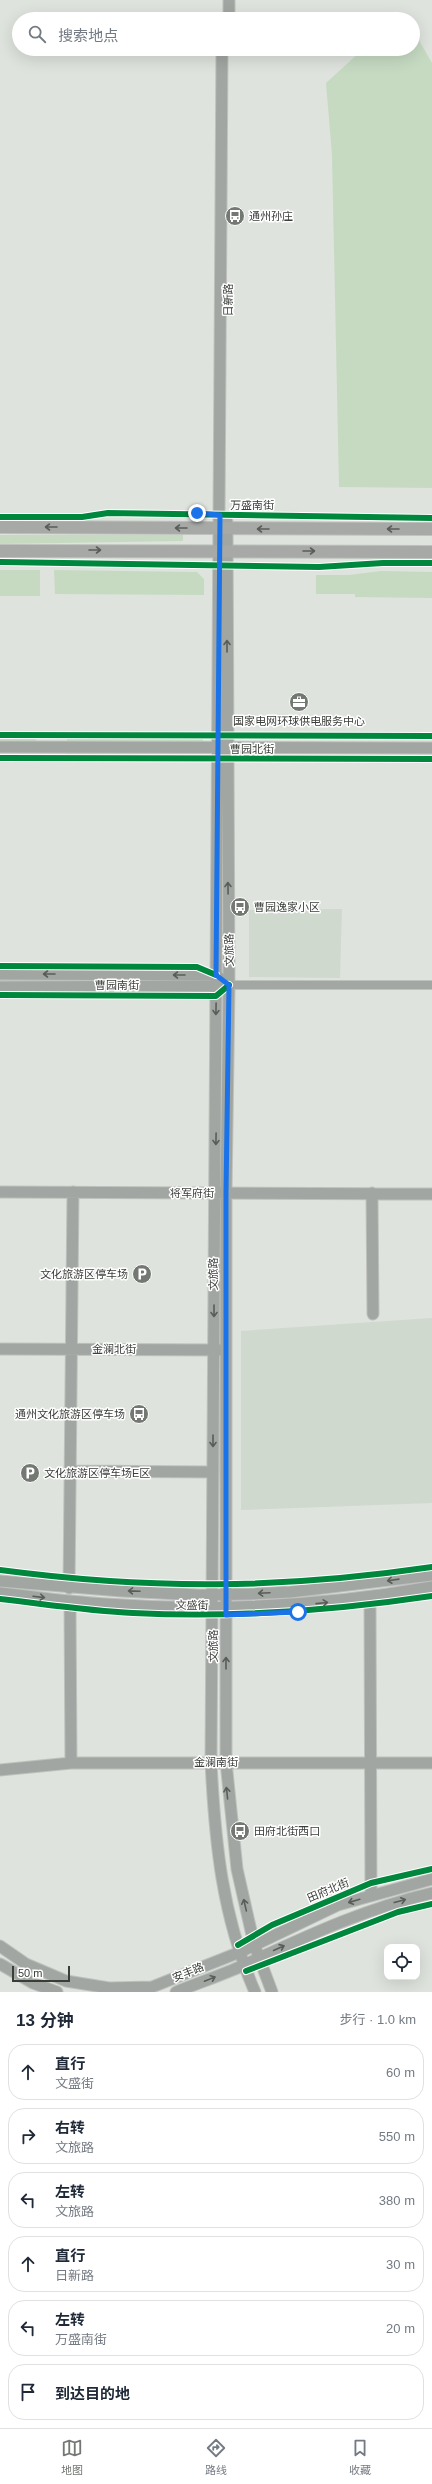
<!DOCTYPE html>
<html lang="zh">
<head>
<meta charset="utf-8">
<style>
  :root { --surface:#fff; --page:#f2f2f3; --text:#1f2937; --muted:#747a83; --line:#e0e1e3; --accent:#737872 }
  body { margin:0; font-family:Arial,"Noto Sans SC",sans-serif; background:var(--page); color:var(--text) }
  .controls { position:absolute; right:12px; bottom:12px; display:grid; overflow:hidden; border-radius:8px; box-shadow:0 4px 16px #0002 }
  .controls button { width:36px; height:36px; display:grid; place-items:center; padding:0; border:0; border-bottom:1px solid var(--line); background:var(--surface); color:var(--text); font:20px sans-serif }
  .scale { position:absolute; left:12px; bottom:10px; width:58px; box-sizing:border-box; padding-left:4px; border:2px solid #3a3e39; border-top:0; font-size:11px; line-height:14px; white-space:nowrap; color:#3a3e39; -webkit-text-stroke:3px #fff; paint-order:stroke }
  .stop { position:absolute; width:12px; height:12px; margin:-9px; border:3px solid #1a73e8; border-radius:50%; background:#fff }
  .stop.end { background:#1a73e8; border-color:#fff; box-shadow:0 1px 4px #0008 }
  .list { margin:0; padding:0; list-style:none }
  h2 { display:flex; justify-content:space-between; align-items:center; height:52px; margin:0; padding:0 16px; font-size:17px }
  h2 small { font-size:13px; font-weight:400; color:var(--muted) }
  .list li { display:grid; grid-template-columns:26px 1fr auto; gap:12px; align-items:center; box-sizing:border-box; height:56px; margin:0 8px 8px; padding:0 8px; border:1px solid var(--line); border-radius:16px }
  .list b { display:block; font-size:15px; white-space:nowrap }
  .list p { margin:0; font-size:13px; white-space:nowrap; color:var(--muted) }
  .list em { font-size:13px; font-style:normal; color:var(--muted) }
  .icon { flex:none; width:22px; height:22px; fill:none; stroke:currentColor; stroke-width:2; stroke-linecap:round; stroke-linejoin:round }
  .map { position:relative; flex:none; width:432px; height:1992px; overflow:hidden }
  .search { position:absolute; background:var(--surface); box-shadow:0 4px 16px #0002; left:12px; right:12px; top:12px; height:44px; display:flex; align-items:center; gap:10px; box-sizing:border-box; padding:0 14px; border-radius:22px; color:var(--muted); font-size:15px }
  .sheet { height:436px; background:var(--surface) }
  nav { display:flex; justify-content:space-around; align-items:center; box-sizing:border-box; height:56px; border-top:1px solid var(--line); background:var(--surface); font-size:11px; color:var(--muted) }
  nav a { display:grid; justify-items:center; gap:2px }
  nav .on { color:var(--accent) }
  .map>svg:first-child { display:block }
</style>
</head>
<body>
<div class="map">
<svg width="432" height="1992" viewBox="0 0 432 1992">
  <rect width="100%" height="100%" fill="#dee3dd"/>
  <!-- built -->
  <path fill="#cfd9cd" d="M342,909L340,978L249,977V910Z
    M432,1318V1503L241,1510V1331Z"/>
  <!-- green -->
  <path fill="#c6dac2" d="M413,35H416L432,63V488L339,487L332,155L326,83L361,51L370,49H413Z
    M0,519H88V521H0Z
    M0,535H183V541L0,544Z
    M0,570H40V596H0Z
    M54,570L197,572L204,579V595L55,594Z
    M381,571L432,572V598L355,597V594H316V575H349Z
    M0,738H36V743H0Z
    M67,738H203V743L67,742Z
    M65,753L203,756V758H68Z"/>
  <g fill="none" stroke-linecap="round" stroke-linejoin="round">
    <!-- street casing -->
    <g stroke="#bec1bd" stroke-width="10">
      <path id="street" d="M229,985H432"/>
    </g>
    <!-- secondary casing -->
    <g stroke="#bec1bd" stroke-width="13">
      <path id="secondary" d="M229,19V0
        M222,49L211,1762C215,1843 222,1916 255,1992
        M227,522L229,985L226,1193V1762L237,1869L254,1944L272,1992
        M0,747L432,748
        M0,974L216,975L222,980
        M0,987L223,986
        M0,1192L432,1194
        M372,1193L373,1314
        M0,1349L221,1350
        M70,1471L213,1472
        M0,1581L121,1591L198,1595L250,1594L290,1592L432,1575
        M69,1588L73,1192
        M0,1593C35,1597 70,1602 106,1604C216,1612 324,1606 432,1587
        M370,1598L371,1896
        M70,1602L71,1763
        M0,1770L71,1763H432
        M0,1946L26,1964L66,1981L109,1988L152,1987L240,1952L338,1905L432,1879
        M0,1964L33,1983L57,1992
        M176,1992C198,1983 222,1975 244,1965C305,1937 366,1908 432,1893"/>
    </g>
    <!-- primary casing -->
    <g stroke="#bec1bd" stroke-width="14">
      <path id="primary" d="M0,527L432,529
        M0,551L432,552"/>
    </g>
    <!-- street -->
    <use href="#street" stroke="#a3a7a3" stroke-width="8"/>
    <!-- secondary -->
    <use href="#secondary" stroke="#a2a6a2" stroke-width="11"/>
    <!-- primary -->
    <use href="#primary" stroke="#a6a9a5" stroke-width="12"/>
    <!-- cycleway casing -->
    <g stroke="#fff" stroke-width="8">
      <path id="cycleway" d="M0,517H82L108,513L432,518
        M0,562L319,567L383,563H432
        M0,735L432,736
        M0,758L432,759
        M0,966L197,967L216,975
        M0,995L216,996L229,985
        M0,1570C151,1590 282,1589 432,1567
        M0,1599C44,1604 88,1611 133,1613C233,1618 332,1611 432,1596
        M238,1945L272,1925L371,1883L432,1869
        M246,1971L398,1912L432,1904"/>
    </g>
    <!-- cycleway -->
    <use href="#cycleway" stroke="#00873e" stroke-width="6"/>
  </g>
  <!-- one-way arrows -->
  <defs><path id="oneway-shaft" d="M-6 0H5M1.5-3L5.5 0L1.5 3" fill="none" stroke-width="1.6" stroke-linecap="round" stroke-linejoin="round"/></defs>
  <g stroke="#5a5e59">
    <use href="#oneway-shaft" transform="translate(51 527) rotate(-180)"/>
    <use href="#oneway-shaft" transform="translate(181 528) rotate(-180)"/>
    <use href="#oneway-shaft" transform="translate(263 529) rotate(-180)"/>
    <use href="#oneway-shaft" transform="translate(393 529) rotate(-180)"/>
    <use href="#oneway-shaft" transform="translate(95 550)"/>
    <use href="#oneway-shaft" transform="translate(309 551)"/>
  </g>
  <g stroke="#595d58">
    <use href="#oneway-shaft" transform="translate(227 646) rotate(-90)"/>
    <use href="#oneway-shaft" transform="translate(228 888) rotate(-91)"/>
    <use href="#oneway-shaft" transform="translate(49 974) rotate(-180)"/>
    <use href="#oneway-shaft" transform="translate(179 975) rotate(-180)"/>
    <use href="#oneway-shaft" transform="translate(216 1009) rotate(91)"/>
    <use href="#oneway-shaft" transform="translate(216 1139) rotate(91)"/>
    <use href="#oneway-shaft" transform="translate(214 1311) rotate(90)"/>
    <use href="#oneway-shaft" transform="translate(213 1441) rotate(90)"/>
    <use href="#oneway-shaft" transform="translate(393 1580) rotate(172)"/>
    <use href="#oneway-shaft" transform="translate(134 1591) rotate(-178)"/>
    <use href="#oneway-shaft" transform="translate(264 1593) rotate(177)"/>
    <use href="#oneway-shaft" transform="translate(39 1597) rotate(7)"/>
    <use href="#oneway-shaft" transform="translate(322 1603) rotate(-6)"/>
    <use href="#oneway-shaft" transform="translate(226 1663) rotate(-90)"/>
    <use href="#oneway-shaft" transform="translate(227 1793) rotate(-96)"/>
    <use href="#oneway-shaft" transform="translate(354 1901) rotate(164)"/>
    <use href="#oneway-shaft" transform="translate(400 1901) rotate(-15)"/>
    <use href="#oneway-shaft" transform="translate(245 1905) rotate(-103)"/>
    <use href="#oneway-shaft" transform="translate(279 1948) rotate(-24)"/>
    <use href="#oneway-shaft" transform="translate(210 1979) rotate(-22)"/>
  </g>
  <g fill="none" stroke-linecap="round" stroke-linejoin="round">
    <!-- route -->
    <path stroke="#1a73e8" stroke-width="5" d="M197,513L220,515L216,975L229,985L226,1193V1615L298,1612"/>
  </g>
  <!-- icons -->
  <defs>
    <g id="bus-disc" transform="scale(1)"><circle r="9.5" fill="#737872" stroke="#fff"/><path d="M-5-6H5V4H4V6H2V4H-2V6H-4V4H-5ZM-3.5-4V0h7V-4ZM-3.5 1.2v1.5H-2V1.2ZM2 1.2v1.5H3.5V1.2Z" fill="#fff"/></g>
    <g id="office-disc" transform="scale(1)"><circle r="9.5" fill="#737872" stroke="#fff"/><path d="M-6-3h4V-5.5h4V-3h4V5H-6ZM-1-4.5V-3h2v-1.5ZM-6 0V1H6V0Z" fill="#fff"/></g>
    <g id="parking-disc" transform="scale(1)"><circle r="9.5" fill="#737872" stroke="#fff"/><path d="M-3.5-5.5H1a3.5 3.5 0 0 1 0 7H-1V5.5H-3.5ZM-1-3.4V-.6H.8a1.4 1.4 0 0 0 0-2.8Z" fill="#fff"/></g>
  </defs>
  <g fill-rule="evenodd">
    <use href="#bus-disc" x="235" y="216"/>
    <use href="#office-disc" x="299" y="702"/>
    <use href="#bus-disc" x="240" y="907"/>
    <use href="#parking-disc" x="142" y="1274"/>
    <use href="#bus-disc" x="139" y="1414"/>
    <use href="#parking-disc" x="30" y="1473"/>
    <use href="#bus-disc" x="240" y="1831"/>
  </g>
  <g text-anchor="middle" stroke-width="3" stroke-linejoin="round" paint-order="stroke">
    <!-- poi labels -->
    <g font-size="11" fill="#3a3e39" stroke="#fff" text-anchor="start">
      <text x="249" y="220">通州孙庄</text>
      <text x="299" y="725" text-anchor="middle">国家电网环球供电服务中心</text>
      <text x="254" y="911">曹园逸家小区</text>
      <text x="128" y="1278" text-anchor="end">文化旅游区停车场</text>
      <text x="125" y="1418" text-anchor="end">通州文化旅游区停车场</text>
      <text x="44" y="1477">文化旅游区停车场E区</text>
      <text x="254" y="1835">田府北街西口</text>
    </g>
    <!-- street labels -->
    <g font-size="11" fill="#3a3e39" stroke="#fff">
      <text transform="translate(228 300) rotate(-90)" y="4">日新路</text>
      <text x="252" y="509">万盛南街</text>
      <text x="252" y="753">曹园北街</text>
      <text transform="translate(229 950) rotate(-91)" y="4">文旅路</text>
      <text x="117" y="989">曹园南街</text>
      <text x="192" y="1197">将军府街</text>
      <text transform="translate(213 1274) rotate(-90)" y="4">文旅路</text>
      <text x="114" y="1353">金澜北街</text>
      <text transform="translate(192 1605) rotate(1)" y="4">文盛街</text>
      <text transform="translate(213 1646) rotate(-90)" y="4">文旅路</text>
      <text x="216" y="1766">金澜南街</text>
      <text transform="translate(328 1890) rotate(-23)" y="4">田府北街</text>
      <text transform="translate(188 1972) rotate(-22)" y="4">安丰路</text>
    </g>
  </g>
</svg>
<div class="controls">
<button><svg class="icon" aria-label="locate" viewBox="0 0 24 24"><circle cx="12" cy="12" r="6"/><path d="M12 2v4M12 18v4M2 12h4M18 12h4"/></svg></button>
</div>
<div class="scale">50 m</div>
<div class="stop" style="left:298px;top:1612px"></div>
<div class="stop end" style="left:197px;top:513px"></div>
<div class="search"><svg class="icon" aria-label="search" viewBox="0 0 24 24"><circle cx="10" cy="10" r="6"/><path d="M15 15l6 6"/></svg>搜索地点</div>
</div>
<section class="sheet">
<h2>13 分钟<small>步行 · 1.0 km</small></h2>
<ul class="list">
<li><svg class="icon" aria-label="ahead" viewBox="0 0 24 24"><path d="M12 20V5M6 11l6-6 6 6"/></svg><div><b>直行</b><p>文盛街</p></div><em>60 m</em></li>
<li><svg class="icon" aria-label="right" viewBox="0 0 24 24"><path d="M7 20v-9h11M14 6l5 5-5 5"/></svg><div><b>右转</b><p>文旅路</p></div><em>550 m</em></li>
<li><svg class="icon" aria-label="left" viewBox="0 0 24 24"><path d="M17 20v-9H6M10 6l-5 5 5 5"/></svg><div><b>左转</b><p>文旅路</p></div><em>380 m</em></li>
<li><svg class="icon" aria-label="ahead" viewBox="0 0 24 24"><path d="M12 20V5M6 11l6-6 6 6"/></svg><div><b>直行</b><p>日新路</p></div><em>30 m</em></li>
<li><svg class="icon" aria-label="left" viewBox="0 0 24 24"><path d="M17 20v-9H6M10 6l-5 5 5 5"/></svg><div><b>左转</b><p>万盛南街</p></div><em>20 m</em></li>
<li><svg class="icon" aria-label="arrive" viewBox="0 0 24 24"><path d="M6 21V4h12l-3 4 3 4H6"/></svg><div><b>到达目的地</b></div></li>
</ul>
</section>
<nav>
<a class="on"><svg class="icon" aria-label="map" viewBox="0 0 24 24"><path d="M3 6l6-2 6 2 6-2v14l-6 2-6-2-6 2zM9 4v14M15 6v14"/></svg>地图</a>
<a><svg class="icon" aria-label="directions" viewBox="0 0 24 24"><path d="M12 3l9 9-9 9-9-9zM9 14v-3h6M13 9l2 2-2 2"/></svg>路线</a>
<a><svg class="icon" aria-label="saved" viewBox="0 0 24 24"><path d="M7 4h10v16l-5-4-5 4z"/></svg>收藏</a>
</nav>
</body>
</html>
